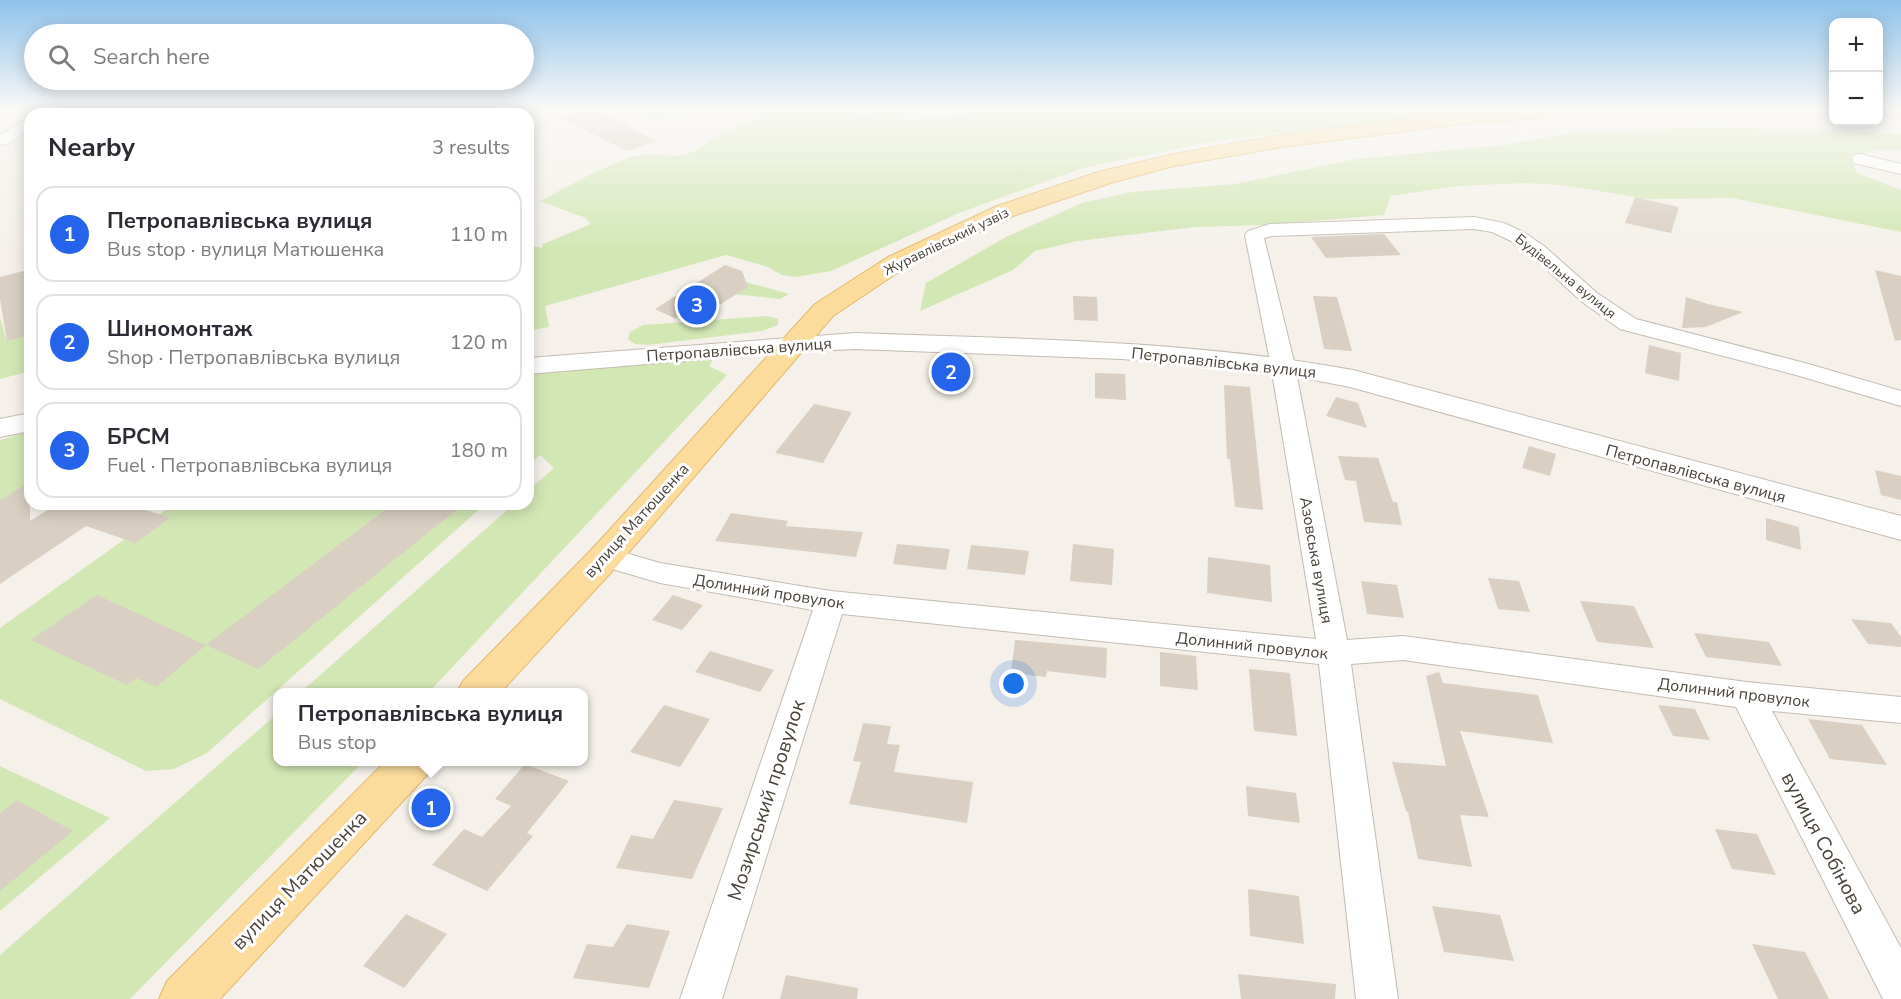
<!DOCTYPE html>
<html lang="en">
<head>
<meta charset="utf-8">
<style>
  :root { --surface:#fff; --page:#f7f7f7; --text:#2b2b33; --muted:#7c7c81; --line:#e1e1e2; --accent:#2563eb }
  body { margin:0; font-family:"Nunito Sans",sans-serif; background:var(--page); color:var(--text) }
  .controls { position:absolute; right:18px; top:18px; display:grid; overflow:hidden; border-radius:12px; box-shadow:0 3px 15px #0003 }
  .controls button { width:54px; height:54px; display:grid; place-items:center; padding:0; border:0; border-bottom:2px solid var(--line); background:var(--surface); color:var(--text); font:30px sans-serif }
  .you { position:absolute; left:1014px; top:684px; width:21px; height:21px; margin:-15px; border:4px solid #fff; border-radius:50%; background:#1a73e8; box-shadow:0 0 0 9px #1a73e833 }
  .badge { display:grid; place-items:center; width:39px; height:39px; border-radius:50%; background:var(--accent); color:#fff; font-size:20px; font-weight:700 }
  .pin { position:absolute; translate:-50% -50%; border:3px solid #fff; box-shadow:0 2px 6px #0006 }
  .popup { position:absolute; left:273px; top:688px; width:315px; height:78px; box-sizing:border-box; display:grid; place-content:center; border-radius:12px; background:var(--surface); filter:drop-shadow(0 2px 4px #0005); font-size:20px; white-space:nowrap; color:var(--muted) }
  .popup b { font-size:22px; color:var(--text) }
  .popup::after { content:''; position:absolute; left:50%; top:100%; margin-left:-12px; border:12px solid transparent; border-top-color:var(--surface) }
  .list { margin:0; padding:0; list-style:none }
  h2 { display:flex; justify-content:space-between; align-items:center; height:78px; margin:0; padding:0 24px; font-size:26px }
  h2 small { font-size:20px; font-weight:400; color:var(--muted) }
  .list li { display:grid; grid-template-columns:39px 1fr auto; gap:18px; align-items:center; box-sizing:border-box; height:96px; margin:0 12px 12px; padding:0 12px; border:2px solid var(--line); border-radius:18px }
  .list b { display:block; font-size:22px; white-space:nowrap }
  .list p { margin:0; font-size:20px; white-space:nowrap; color:var(--muted) }
  .list em { font-size:20px; font-style:normal; color:var(--muted) }
  .icon { flex:none; width:33px; height:33px; fill:none; stroke:currentColor; stroke-width:2; stroke-linecap:round; stroke-linejoin:round }
  .map { position:relative; flex:none; width:1901px; height:999px; overflow:hidden }
  .search { position:absolute; background:var(--surface); box-shadow:0 3px 15px #0003; left:24px; top:24px; width:510px; height:66px; display:flex; align-items:center; gap:15px; box-sizing:border-box; padding:0 21px; border-radius:33px; color:var(--muted); font-size:22px }
  .panel { position:absolute; background:var(--surface); box-shadow:0 3px 15px #0003; left:24px; top:108px; width:510px; height:402px; border-radius:18px }
  .map>svg:first-child { display:block }
</style>
</head>
<body>
<div class="map">
<svg width="1901" height="999" viewBox="0 0 1901 999">
  <rect width="100%" height="100%" fill="#f5f1ea"/>
  <!-- green -->
  <path fill="#d3e7b5" d="M362,108H451L454,110L447,114H344Z
    M629,108H673L684,116L655,120Z
    M761,108H840L862,115L876,113L879,108H907L902,114L909,119L992,111L998,108H1513L1218,140L1083,168L959,213L831,271L796,277L782,275L768,267L726,255L545,306L549,327L528,331V247H540V250L543,244L591,224L586,218L540,201L593,173L630,157L652,154L676,156L696,151L712,138L761,115L753,112Z
    M1713,127C1776,130 1838,129 1901,134V150H1876L1850,157L1857,173L1901,190V232L1732,198L1648,199L1562,185L1524,183L1458,186L1391,196L1384,215L1265,225L1195,227L1078,241L1035,251L1013,270L920,311L926,283L1006,237L1082,203L1131,192L1235,184L1357,159L1504,145L1574,132Z
    M746,282L789,294L780,299L724,293L737,284Z
    M766,316L778,319V325L762,331L648,345L635,344L628,339L630,332L643,325Z
    M0,318L7,341L30,335V371L0,379Z
    M716,354L709,366L727,375L429,692H301L514,504H528V491L554,468L540,455L528,465V373Z
    M30,431V501L0,520V440Z
    M174,504H485L207,753L174,769L146,771L0,699V628Z
    M278,713V762H363L130,999H0V955Z
    M0,766L110,818L0,911Z"/>
  <!-- building -->
  <path fill="#d9cfc3" d="M593,108L657,141L628,151L559,118Z
    M1635,197L1679,207L1671,233L1625,223Z
    M1384,234L1401,255L1326,258L1311,237Z
    M725,265L742,271L748,287L700,317L674,318L655,309Z
    M27,270L30,287V335L7,341L0,299V277Z
    M1875,270L1901,276V340L1895,341Z
    M1073,296L1097,297L1098,321L1074,320Z
    M1313,296L1337,297L1352,351L1324,349Z
    M1686,297L1708,304L1743,312L1706,327L1682,328Z
    M1649,345L1681,353L1679,381L1645,373Z
    M1095,373L1125,374L1126,400L1095,398Z
    M1224,385L1250,387L1263,510L1235,507L1230,459H1227Z
    M1336,397L1358,403L1367,428L1326,416Z
    M814,404L852,412L823,463L775,453Z
    M1529,446L1556,454L1550,476L1522,468Z
    M1338,456L1378,458L1393,502H1397L1402,525L1364,522L1356,481L1345,480Z
    M1875,470L1901,476V500L1881,495Z
    M30,482V521L57,504H127L170,518L135,543L86,526L0,584V500Z
    M393,504H464L258,669L206,645Z
    M731,513L788,521L786,526L863,532L856,557L715,541Z
    M1766,518L1799,527L1801,550L1766,540Z
    M897,544L950,549L946,570L893,564Z
    M1073,544L1114,549L1112,585L1070,581Z
    M971,545L1029,551L1025,575L967,569Z
    M1208,557L1270,565L1272,602L1207,593Z
    M1488,578L1519,581L1530,612L1498,609Z
    M1361,581L1397,585L1404,618L1367,614Z
    M97,595L206,645L156,687L136,678L127,685L31,640Z
    M673,595L703,605L682,630L652,620Z
    M1580,601L1634,606L1654,648L1597,642Z
    M1851,619L1891,623L1901,637V647L1868,644Z
    M1694,633L1769,642L1782,666L1706,657Z
    M1015,640L1107,648L1106,678L1047,671L1046,677L1011,673Z
    M710,651L774,670L760,692L695,672Z
    M1160,652L1196,656L1198,690L1160,686Z
    M1249,669L1290,673L1297,736L1254,731Z
    M1439,672L1443,683L1538,695L1553,743L1460,731L1489,817L1460,815L1472,867L1418,859L1408,812L1406,811L1392,762L1446,766L1426,676Z
    M664,705L710,719L680,767L630,752Z
    M1658,705L1695,709L1710,740L1673,736Z
    M1808,719L1862,725L1887,765L1830,759Z
    M863,723L891,726L887,744L900,745L894,772L973,782L967,823L849,804L861,762L853,761Z
    M525,764L569,781L527,833L533,836L487,891L432,865L464,829L482,837L511,806L495,799Z
    M1246,786L1296,793L1300,823L1248,816Z
    M17,800L73,831L0,891V813Z
    M674,800L723,808L692,879L616,868L631,835L653,839Z
    M1715,829L1757,834L1776,875L1732,869Z
    M1248,889L1299,896L1304,944L1250,936Z
    M1432,906L1500,915L1514,961L1444,952Z
    M406,914L447,934L404,988L363,966Z
    M627,924L670,931L649,988L573,978L587,944L613,947Z
    M1752,944L1805,952L1829,999H1778Z
    M1238,974L1336,984L1335,999H1241Z
    M786,975L858,988L857,999H780Z"/>
  <g fill="none" stroke-linecap="round" stroke-linejoin="round">
    <!-- minor casing -->
    <g stroke="#c3bbb0" stroke-width="2">
      <path id="minor" d="M49,108H69L61,114H40Z
        M459,108H485L482,111L472,114H445L447,111Z
        M30,117V129L8,144L0,145V135Z
        M1860,154L1901,164V174L1854,163L1852,159L1854,155Z
        M1474,217L1504,223L1525,233L1544,246L1597,293L1636,319L1812,365L1901,391V406L1796,375L1620,329L1582,302L1530,254L1511,241L1492,232L1474,229L1272,236L1264,238L1295,366L1347,640L1403,636L1747,682L1901,697V723L1772,711L1901,948V999H1883L1736,707L1403,660L1351,664L1398,999H1356L1319,664L842,614L722,999H680L813,610L660,583L595,564L591,557L595,550L605,547L660,563L831,591L1316,639L1271,366L1245,235L1248,231L1270,224Z"/>
    </g>
    <!-- tertiary casing -->
    <g stroke="#c3bbb0" stroke-width="2">
      <path id="tertiary" d="M855,333C1021,339 1189,340 1353,370L1901,516V540L1350,387L1283,374L1122,359L855,349L792,352L528,374V358Z
        M30,413V431L0,437V419Z"/>
    </g>
    <!-- primary casing -->
    <g stroke="#e1b86c" stroke-width="2">
      <path id="primary" d="M1518,108H1593L1591,112L1584,114L1454,125L1282,147L1174,166L1114,182L1013,216L906,267L833,316L617,566L501,692H457L463,681L593,548L815,304L888,257L997,206L1098,172L1174,154L1282,135L1454,113Z
        M1878,108H1901V116L1878,115Z
        M385,762H433L427,775L220,999H159L167,981Z"/>
    </g>
    <!-- minor -->
    <use href="#minor" fill="#fff" fill-rule="evenodd"/>
    <!-- tertiary -->
    <use href="#tertiary" fill="#fff" fill-rule="evenodd"/>
    <!-- primary -->
    <use href="#primary" fill="#fbdc9d" fill-rule="evenodd"/>
  </g>
  <!-- sky -->
  <linearGradient id="sky" x2="0" y2="1"><stop stop-color="#8fc2eb"/><stop offset="0.44" stop-color="#faf9f6"/><stop offset="1" stop-color="#faf9f6" stop-opacity="0"/></linearGradient>
  <rect width="1901" height="248" fill="url(#sky)"/>
  <g text-anchor="middle" stroke-width="6" stroke-linejoin="round" paint-order="stroke">
    <!-- far-street labels -->
    <g font-size="14" fill="#494238" stroke="#fff">
      <text transform="translate(946 241) rotate(-26)" y="5">Журавлівський узвіз</text>
      <text transform="translate(1566 276) rotate(39)" y="5">Будівельна вулиця</text>
    </g>
    <!-- street labels -->
    <g font-size="16" fill="#494238" stroke="#fff">
      <text transform="translate(739 349) rotate(-4)" y="6">Петропавлівська вулиця</text>
      <text transform="translate(1224 362) rotate(6)" y="6">Петропавлівська вулиця</text>
      <text transform="translate(1696 473) rotate(15)" y="6">Петропавлівська вулиця</text>
      <text transform="translate(636 520) rotate(-48)" y="6">вулиця Матюшенка</text>
      <text transform="translate(1317 560) rotate(80)" y="6">Азовська вулиця</text>
      <text transform="translate(769 591) rotate(9)" y="6">Долинний провулок</text>
      <text transform="translate(1252 645) rotate(6)" y="6">Долинний провулок</text>
      <text transform="translate(1734 692) rotate(7)" y="6">Долинний провулок</text>
    </g>
    <!-- near-street labels -->
    <g font-size="20" fill="#494238" stroke="#fff">
      <text transform="translate(766 800) rotate(-72)" y="7">Мозирський провулок</text>
      <text transform="translate(1824 843) rotate(62)" y="7">вулиця Собінова</text>
      <text transform="translate(299 880) rotate(-46)" y="7">вулиця Матюшенка</text>
    </g>
  </g>
</svg>
<div class="controls">
<button>+</button>
<button>−</button>
</div>
<div class="you"></div>
<div class="pin badge" style="left:431px;top:808px">1</div>
<div class="popup"><b>Петропавлівська вулиця</b>Bus stop</div>
<div class="pin badge" style="left:951px;top:372px">2</div>
<div class="pin badge" style="left:697px;top:305px">3</div>
<div class="search"><svg class="icon" aria-label="search" viewBox="0 0 24 24"><circle cx="10" cy="10" r="6"/><path d="M15 15l6 6"/></svg>Search here</div>
<section class="panel">
<h2>Nearby<small>3 results</small></h2>
<ul class="list">
<li><span class="badge">1</span><div><b>Петропавлівська вулиця</b><p>Bus stop · вулиця Матюшенка</p></div><em>110 m</em></li>
<li><span class="badge">2</span><div><b>Шиномонтаж</b><p>Shop · Петропавлівська вулиця</p></div><em>120 m</em></li>
<li><span class="badge">3</span><div><b>БРСМ</b><p>Fuel · Петропавлівська вулиця</p></div><em>180 m</em></li>
</ul>
</section>
</div>
</body>
</html>
